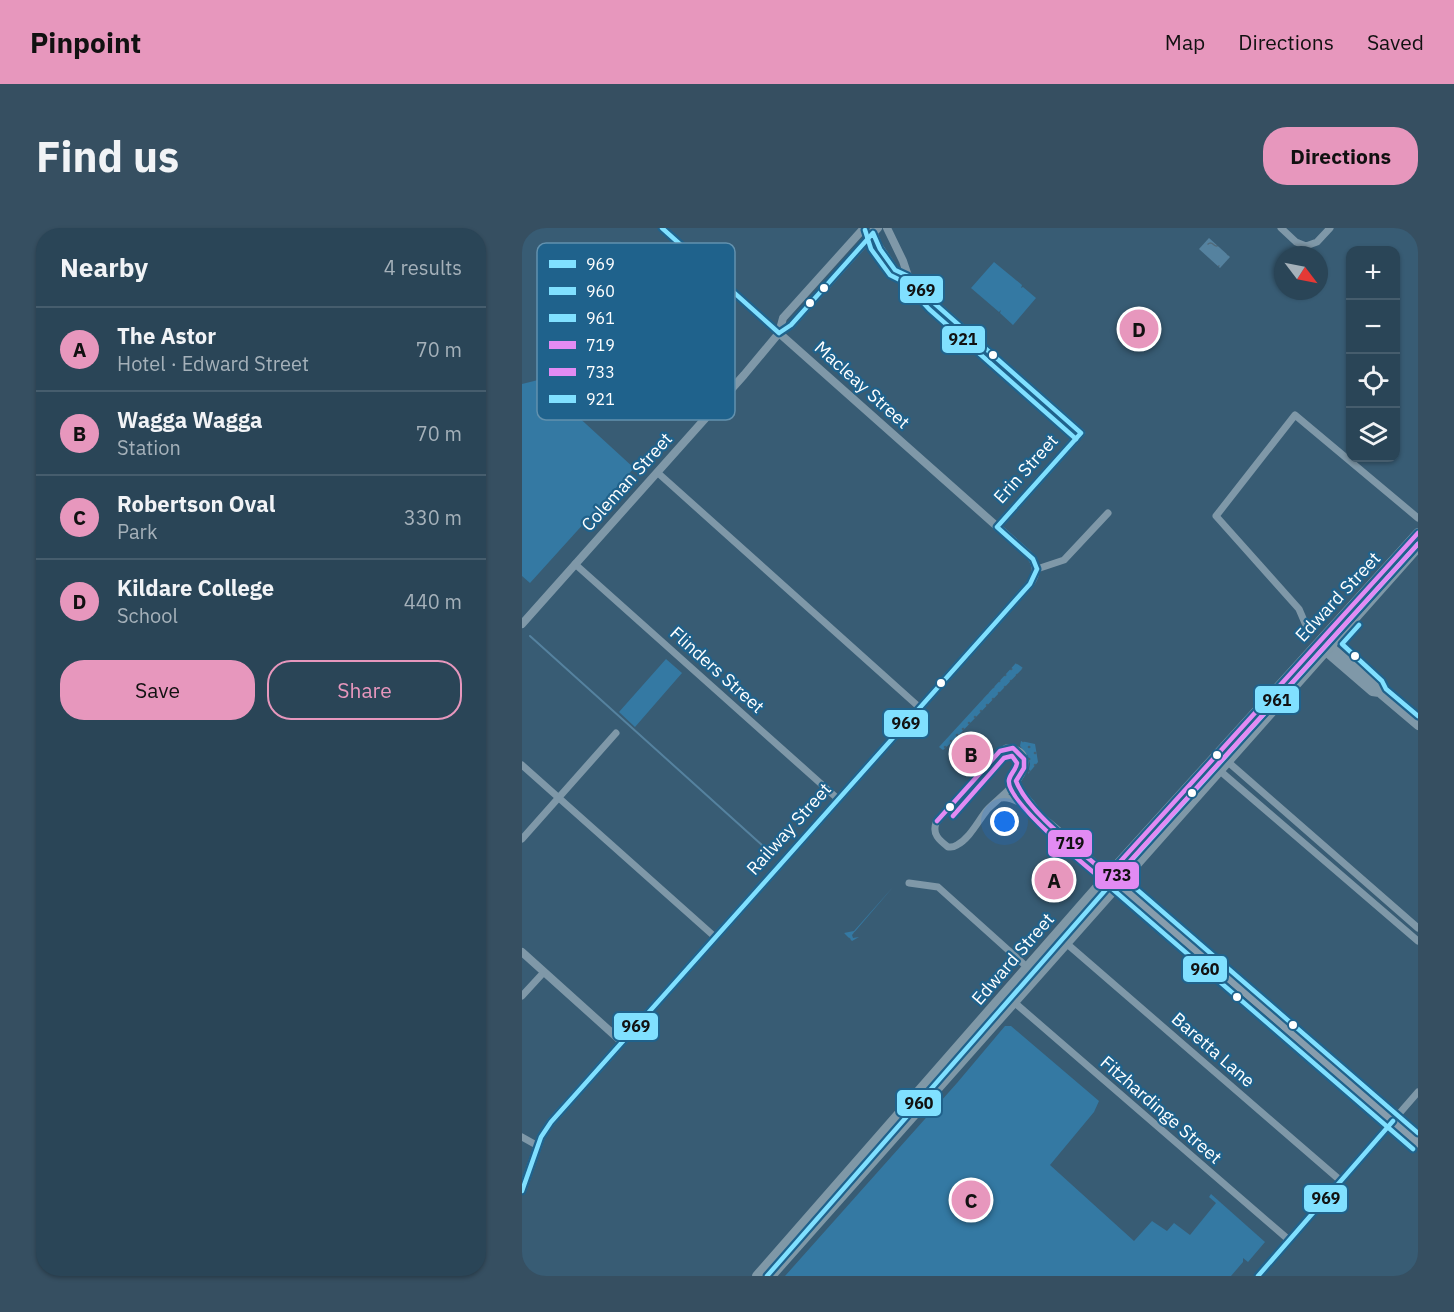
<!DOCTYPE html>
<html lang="en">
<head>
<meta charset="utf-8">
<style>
  :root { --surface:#2a4557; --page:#364f61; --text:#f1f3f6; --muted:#a5b1ba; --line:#465d6d; --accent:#e797bd }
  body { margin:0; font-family:"IBM Plex Sans",sans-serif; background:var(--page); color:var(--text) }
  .controls { position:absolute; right:18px; top:18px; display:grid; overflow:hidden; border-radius:12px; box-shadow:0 2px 4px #0004 }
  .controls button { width:54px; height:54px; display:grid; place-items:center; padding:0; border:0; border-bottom:2px solid var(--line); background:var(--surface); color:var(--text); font:30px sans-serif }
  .compass { position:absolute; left:752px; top:18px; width:54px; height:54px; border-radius:50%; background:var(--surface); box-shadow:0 2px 4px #0004; rotate:122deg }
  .you { position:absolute; left:483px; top:594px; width:21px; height:21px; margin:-15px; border:4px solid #fff; border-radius:50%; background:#1a73e8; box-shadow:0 0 0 9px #1a73e833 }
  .badge { display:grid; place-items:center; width:39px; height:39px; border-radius:50%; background:var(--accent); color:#111; font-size:20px; font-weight:700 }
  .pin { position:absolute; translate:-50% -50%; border:3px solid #fff; box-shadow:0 2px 6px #0006 }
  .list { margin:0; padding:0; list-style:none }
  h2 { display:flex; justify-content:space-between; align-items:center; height:78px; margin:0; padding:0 24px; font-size:26px }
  h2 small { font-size:20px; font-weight:400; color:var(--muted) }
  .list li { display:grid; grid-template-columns:39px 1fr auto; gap:18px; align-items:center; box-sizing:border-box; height:84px; padding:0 24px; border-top:2px solid var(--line) }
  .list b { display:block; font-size:22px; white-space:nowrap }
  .list p { margin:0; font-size:20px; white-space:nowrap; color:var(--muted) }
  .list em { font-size:20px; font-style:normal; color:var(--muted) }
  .actions { display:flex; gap:12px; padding:18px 24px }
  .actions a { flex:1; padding:14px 0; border:2px solid var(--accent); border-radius:24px; text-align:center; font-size:21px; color:var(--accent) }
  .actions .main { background:var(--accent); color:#111 }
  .icon { flex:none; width:33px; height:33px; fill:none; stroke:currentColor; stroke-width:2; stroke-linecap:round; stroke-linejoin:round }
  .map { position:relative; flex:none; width:896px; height:1048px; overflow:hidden; border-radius:24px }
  header { display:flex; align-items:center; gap:36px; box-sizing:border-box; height:84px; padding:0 30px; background:var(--accent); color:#111 }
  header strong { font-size:28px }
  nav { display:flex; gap:33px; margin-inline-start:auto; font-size:21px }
  .intro { display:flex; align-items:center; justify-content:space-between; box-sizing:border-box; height:144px; padding:0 36px }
  h1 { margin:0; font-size:42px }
  .button { padding:15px 27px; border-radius:24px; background:var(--accent); color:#111; font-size:21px; font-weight:700 }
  main { display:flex; gap:36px; padding:0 36px }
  aside { flex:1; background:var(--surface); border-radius:24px; box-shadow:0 2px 4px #0004 }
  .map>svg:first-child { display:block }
</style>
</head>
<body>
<header>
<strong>Pinpoint</strong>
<nav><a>Map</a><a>Directions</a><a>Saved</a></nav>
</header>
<div class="intro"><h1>Find us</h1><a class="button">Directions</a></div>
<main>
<aside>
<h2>Nearby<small>4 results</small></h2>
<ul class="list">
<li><span class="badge">A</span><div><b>The Astor</b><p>Hotel · Edward Street</p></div><em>70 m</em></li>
<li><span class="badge">B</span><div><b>Wagga Wagga</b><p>Station</p></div><em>70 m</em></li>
<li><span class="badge">C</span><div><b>Robertson Oval</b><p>Park</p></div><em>330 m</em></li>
<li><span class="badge">D</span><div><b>Kildare College</b><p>School</p></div><em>440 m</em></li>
</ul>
<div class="actions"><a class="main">Save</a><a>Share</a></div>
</aside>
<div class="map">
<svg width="896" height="1048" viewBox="0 0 896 1048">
  <defs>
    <pattern id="grass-dots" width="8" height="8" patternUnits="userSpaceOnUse" patternTransform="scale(1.5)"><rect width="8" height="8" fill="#3479a3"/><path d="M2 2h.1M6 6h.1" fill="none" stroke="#406278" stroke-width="1.8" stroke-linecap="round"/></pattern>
    <pattern id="water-ripples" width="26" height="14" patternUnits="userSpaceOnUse" patternTransform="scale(1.5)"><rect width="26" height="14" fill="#55829f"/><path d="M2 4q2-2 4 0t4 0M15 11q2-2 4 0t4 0" fill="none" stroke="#516a7a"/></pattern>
  </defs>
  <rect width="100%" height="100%" fill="#385c74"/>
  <!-- grass -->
  <path fill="url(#grass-dots)" d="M494,435L501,440L430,514L421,522L417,519Z
    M499,513L513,516L516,534L506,546L508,536L506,528L498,518Z
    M371,659L330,707L331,710L337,709L330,713L322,705L332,703Z"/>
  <!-- park -->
  <path fill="#3479a3" d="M472,34L500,57L499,60L501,59L514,70L491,97L478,85L479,82L477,84L449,60Z
    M16,152L112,240L8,355L0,348V156Z
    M144,431L160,445L113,499L97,484Z
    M483,798H489L577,873L572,884L528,937L612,1013L630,993L645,1003L652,995L668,1007L694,975L687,969L689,966L743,1014L726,1034L721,1030V1034L709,1048H263L435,855Z"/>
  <!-- water -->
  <path fill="url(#water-ripples)" d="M687,10L708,29L698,40L677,21Z"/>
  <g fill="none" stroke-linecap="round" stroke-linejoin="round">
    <!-- stream -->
    <path stroke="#55829f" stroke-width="2" d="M8,408L250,626"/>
    <!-- minor -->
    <path stroke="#7f98a8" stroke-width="7" d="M140,0L257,105
      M759,0L774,14L784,18L795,14L808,0
      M136,245L397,479
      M53,336L316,571
      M515,341L542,332L586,285
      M783,395L777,381L694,288L773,187L896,290
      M484,520C491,520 497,521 501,527C512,546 476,570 465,582C456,593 448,610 435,617C430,620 430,619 426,619C417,612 410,606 414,595L476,525Z
      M705,533L896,700
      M0,537L193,709
      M697,542L896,713
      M494,553C498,566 509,572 515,584
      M479,570C503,565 566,630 586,647
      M0,611L94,505
      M387,655L416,659L505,739
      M544,715L819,953
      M0,768L22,744
      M493,775L767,1012
      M0,909L16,918
      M736,1048L896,864"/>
    <!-- tertiary -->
    <path stroke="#7f98a8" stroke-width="8" d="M365,0L381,33L386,48
      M351,3L356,17L373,42L386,48L412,75L559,205L475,299
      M257,105L261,90L342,0
      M0,396L222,147L257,105L269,97L356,0
      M804,414L855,458L857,465L896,498
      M799,420L850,464L857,465
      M0,724L100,814
      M0,963L19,909L29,894L508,356C516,345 516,336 506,326L257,105"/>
    <!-- secondary -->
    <path stroke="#879dad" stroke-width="9" d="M596,655L742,780L896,915"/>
    <!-- trunk -->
    <path stroke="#7f98a7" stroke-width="10" d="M235,1048L586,647L896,305
      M249,1048L896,319"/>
    <!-- bus-1 casing -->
    <g stroke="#1f628c" stroke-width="9">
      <path id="bus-1" d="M140,0L257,105
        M257,105L269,97L351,5L358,21L373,42L386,48L412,75L559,205
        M475,299L559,205
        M475,299L511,331L515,341
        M0,963L19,909L29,894L508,356L515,341
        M736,1048L871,893"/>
    </g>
    <!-- bus-2 casing -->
    <g stroke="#1f628c" stroke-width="9">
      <path id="bus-2" d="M245,1048L587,658L891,921"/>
    </g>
    <!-- bus-3 casing -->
    <g stroke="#1f628c" stroke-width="9">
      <path id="bus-3" d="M896,316L597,646L896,905
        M837,397L820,416L860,453L864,461L896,488"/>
    </g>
    <!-- bus-4 casing -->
    <g stroke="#1f628c" stroke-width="9">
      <path id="bus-4" d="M415,593L478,523L491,520L502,531V540L494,553C507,586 559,623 586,647L896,305"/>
    </g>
    <!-- bus-5 casing -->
    <g stroke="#1f628c" stroke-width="9">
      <path id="bus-5" d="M431,588L482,530L490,528L495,535C494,542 488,546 487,552C483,572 565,639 582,653H590L896,316"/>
    </g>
    <!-- bus-6 casing -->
    <g stroke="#1f628c" stroke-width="9">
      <path id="bus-6" d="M343,2L349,21L368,47L382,54L407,81L554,211"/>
    </g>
    <!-- bus-1 -->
    <use href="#bus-1" stroke="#80e0ff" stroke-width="4.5"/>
    <!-- bus-2 -->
    <use href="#bus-2" stroke="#80e0ff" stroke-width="4.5"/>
    <!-- bus-3 -->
    <use href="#bus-3" stroke="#80e0ff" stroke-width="4.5"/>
    <!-- bus-4 -->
    <use href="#bus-4" stroke="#e28bf3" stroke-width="4.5"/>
    <!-- bus-5 -->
    <use href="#bus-5" stroke="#e28bf3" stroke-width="4.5"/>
    <!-- bus-6 -->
    <use href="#bus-6" stroke="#80e0ff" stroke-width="4.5"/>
  </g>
  <!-- markers -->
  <g fill="#fff" stroke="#1f628c" stroke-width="2">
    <circle cx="302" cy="60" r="5"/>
    <circle cx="288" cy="75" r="5"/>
    <circle cx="471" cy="127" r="5"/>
    <circle cx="833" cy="428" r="5"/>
    <circle cx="419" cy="455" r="5"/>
    <circle cx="695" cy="527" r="5"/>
    <circle cx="670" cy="565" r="5"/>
    <circle cx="428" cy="579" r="5"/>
    <circle cx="715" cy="769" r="5"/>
    <circle cx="771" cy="797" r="5"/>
  </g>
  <g text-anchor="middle" stroke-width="4.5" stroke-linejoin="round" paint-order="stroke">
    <!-- street labels -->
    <g font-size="18" fill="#fff" stroke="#1f628c">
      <text transform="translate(340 157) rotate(42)" y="6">Macleay Street</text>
      <text transform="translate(504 241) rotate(-48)" y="6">Erin Street</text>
      <text transform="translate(105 254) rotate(-48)" y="6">Coleman Street</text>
      <text transform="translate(816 369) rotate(-47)" y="6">Edward Street</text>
      <text transform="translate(195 442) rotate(42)" y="6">Flinders Street</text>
      <text transform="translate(267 601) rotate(-48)" y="6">Railway Street</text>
      <text transform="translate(491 731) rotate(-49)" y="6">Edward Street</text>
      <text transform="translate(691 822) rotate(41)" y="6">Baretta Lane</text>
      <text transform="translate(639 882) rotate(41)" y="6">Fitzhardinge Street</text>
    </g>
  </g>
  <!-- legend -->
  <rect x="15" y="15" width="198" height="177" rx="9" fill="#1f628c" stroke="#6291ae" stroke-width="1.5"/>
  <rect x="27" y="32" width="27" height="8" fill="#80e0ff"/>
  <rect x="27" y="59" width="27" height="8" fill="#80e0ff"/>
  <rect x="27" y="86" width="27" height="8" fill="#80e0ff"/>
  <rect x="27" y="113" width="27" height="8" fill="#e28bf3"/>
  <rect x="27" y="140" width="27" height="8" fill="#e28bf3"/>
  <rect x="27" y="167" width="27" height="8" fill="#80e0ff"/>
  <g font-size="16" fill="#fff">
    <text x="64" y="42">969</text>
    <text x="64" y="69">960</text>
    <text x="64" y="96">961</text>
    <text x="64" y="123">719</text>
    <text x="64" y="150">733</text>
    <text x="64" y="177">921</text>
  </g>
  <g stroke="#1f628c" stroke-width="2">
    <rect x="377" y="47" width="45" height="29" rx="6" fill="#80e0ff"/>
    <rect x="419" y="97" width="45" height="29" rx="6" fill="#80e0ff"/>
    <rect x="732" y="457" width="46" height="29" rx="6" fill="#80e0ff"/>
    <rect x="361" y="481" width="46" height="29" rx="6" fill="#80e0ff"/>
    <rect x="525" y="601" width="46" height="29" rx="6" fill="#e28bf3"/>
    <rect x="572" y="633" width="46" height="29" rx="6" fill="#e28bf3"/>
    <rect x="660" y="727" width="46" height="28" rx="6" fill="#80e0ff"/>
    <rect x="91" y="784" width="46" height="29" rx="6" fill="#80e0ff"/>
    <rect x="374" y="861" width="46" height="28" rx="6" fill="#80e0ff"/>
    <rect x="781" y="956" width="45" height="29" rx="6" fill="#80e0ff"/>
  </g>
  <g font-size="16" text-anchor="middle" font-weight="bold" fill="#111">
    <text x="399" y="68">969</text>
    <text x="441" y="117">921</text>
    <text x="755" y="478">961</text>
    <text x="384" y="501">969</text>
    <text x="548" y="621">719</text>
    <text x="595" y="653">733</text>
    <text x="683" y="747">960</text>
    <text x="114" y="804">969</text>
    <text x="397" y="881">960</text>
    <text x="804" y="976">969</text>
  </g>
</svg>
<div class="controls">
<button>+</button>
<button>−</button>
<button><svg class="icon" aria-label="locate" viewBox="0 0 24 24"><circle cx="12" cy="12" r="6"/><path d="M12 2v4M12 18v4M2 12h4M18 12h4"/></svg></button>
<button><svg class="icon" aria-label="layers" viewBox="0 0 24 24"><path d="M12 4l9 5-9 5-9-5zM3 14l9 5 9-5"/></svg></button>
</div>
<svg class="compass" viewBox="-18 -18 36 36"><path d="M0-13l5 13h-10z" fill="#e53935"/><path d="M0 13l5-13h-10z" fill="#a5b1ba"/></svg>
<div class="you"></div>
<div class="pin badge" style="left:532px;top:652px">A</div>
<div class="pin badge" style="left:449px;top:526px">B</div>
<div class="pin badge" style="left:449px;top:972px">C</div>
<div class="pin badge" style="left:617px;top:101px">D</div>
</div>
</main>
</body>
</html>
